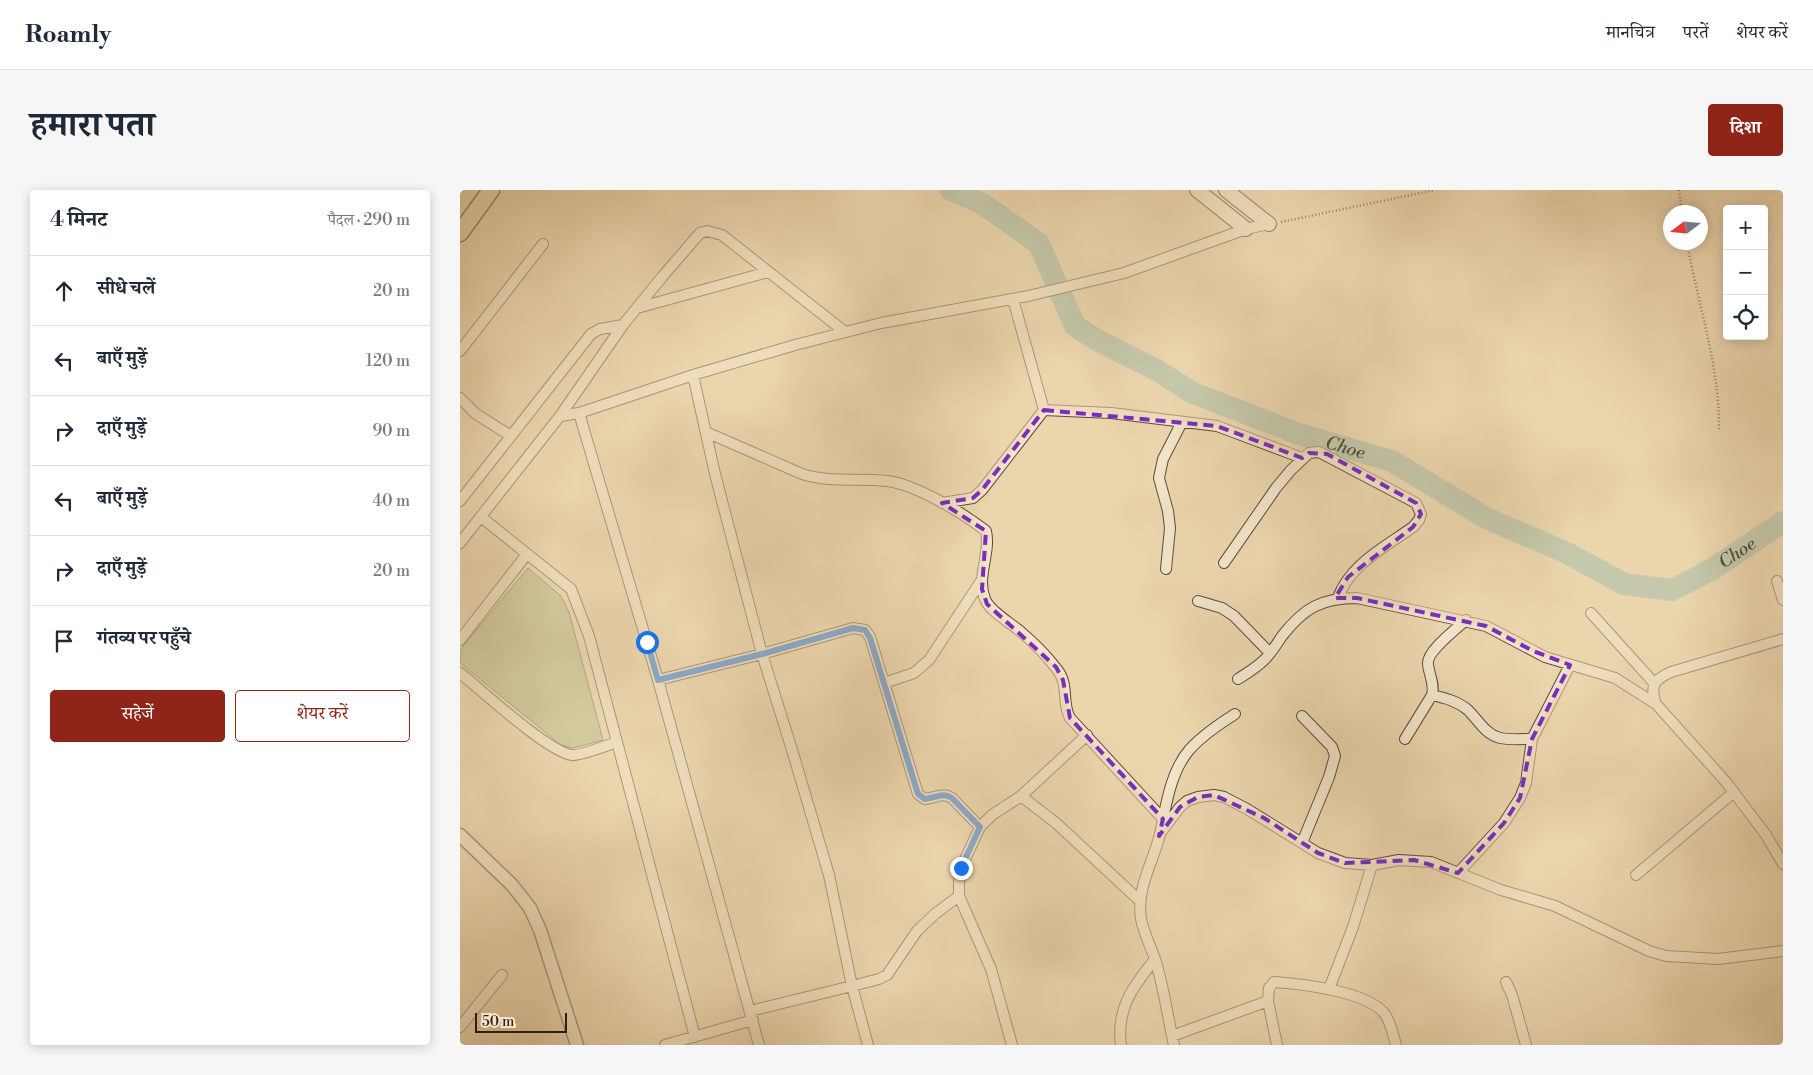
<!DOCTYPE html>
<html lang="hi">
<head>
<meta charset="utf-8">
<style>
  :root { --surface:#fff; --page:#f6f6f7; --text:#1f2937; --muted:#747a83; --line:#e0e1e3; --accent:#8f2418 }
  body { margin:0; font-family:"Libre Bodoni","Noto Serif Devanagari",serif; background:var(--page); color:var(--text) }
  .controls { position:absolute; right:15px; top:15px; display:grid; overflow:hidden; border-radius:5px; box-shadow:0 2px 12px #0003 }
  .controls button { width:45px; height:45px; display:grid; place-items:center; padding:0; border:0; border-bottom:1px solid var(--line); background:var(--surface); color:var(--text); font:25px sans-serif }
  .compass { position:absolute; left:1203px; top:15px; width:45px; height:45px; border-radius:50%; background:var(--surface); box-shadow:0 2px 12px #0003; rotate:254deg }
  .scale { position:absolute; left:15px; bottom:12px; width:92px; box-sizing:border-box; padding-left:5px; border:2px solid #2e1f17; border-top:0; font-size:14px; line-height:18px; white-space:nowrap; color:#2e1f17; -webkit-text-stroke:4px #f2e4ca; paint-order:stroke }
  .stop { position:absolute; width:15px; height:15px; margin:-11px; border:4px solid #1a73e8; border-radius:50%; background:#fff }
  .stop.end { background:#1a73e8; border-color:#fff; box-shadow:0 1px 5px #0008 }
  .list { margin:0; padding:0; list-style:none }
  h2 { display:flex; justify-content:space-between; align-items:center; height:65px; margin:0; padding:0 20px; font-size:21px }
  h2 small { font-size:16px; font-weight:400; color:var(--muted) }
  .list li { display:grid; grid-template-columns:32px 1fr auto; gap:15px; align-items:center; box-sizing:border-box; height:70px; padding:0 20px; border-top:1px solid var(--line) }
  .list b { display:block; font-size:19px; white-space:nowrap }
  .list em { font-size:16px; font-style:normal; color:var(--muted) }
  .actions { display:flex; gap:10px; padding:15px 20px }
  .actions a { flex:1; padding:11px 0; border:1px solid var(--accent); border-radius:5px; text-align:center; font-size:18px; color:var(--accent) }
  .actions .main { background:var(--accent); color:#fff }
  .icon { flex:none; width:28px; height:28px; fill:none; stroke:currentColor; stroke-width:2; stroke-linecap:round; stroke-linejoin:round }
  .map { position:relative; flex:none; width:1323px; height:855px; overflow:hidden; border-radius:5px }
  header { display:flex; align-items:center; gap:30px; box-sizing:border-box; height:70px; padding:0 25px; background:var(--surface); border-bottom:1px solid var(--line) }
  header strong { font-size:24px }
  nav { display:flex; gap:28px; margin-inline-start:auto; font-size:18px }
  .intro { display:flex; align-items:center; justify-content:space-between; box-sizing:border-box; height:120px; padding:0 30px }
  h1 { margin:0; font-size:35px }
  .button { padding:12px 22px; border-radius:5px; background:var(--accent); color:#fff; font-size:18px; font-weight:700 }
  main { display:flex; gap:30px; padding:0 30px }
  aside { flex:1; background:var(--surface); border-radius:5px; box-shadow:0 2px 12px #0003 }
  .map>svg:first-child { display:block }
</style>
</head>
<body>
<header>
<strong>Roamly</strong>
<nav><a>मानचित्र</a><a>परतें</a><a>शेयर करें</a></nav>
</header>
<div class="intro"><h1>हमारा पता</h1><a class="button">दिशा</a></div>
<main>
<aside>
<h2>4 मिनट<small>पैदल · 290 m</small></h2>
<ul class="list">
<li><svg class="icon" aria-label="ahead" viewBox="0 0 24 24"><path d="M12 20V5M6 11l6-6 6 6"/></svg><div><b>सीधे चलें</b></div><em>20 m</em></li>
<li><svg class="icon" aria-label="left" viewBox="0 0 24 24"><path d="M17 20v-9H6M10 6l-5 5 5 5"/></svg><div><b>बाएँ मुड़ें</b></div><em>120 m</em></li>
<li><svg class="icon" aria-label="right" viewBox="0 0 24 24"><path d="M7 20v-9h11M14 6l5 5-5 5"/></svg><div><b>दाएँ मुड़ें</b></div><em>90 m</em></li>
<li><svg class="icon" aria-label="left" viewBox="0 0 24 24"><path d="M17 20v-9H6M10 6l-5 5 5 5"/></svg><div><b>बाएँ मुड़ें</b></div><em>40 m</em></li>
<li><svg class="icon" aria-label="right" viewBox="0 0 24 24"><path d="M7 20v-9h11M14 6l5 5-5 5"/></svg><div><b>दाएँ मुड़ें</b></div><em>20 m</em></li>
<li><svg class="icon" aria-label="arrive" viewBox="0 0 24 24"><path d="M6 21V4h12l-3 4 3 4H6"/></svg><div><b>गंतव्य पर पहुँचे</b></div></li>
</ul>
<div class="actions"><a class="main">सहेजें</a><a>शेयर करें</a></div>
</aside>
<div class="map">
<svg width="1323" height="855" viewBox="0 0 1323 855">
  <rect width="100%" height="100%" fill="#ebd5ad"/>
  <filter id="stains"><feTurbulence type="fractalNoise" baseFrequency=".004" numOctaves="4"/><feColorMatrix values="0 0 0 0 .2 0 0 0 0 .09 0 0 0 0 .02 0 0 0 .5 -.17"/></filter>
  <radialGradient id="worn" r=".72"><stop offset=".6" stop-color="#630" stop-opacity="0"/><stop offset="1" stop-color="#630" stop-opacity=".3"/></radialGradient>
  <!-- green -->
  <path fill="#b7bd8a" stroke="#726e50" d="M68,378L101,406L109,422L143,550L113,558L101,555L0,473V460Z"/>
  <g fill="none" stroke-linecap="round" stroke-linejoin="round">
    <!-- river -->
    <path stroke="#98b9a9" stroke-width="22" id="s1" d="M491,0L523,14L579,54L615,136L637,150L700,182L733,203L839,244L932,271L1026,328L1105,362L1164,394L1212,400L1251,380L1323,332"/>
    <!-- minor casing -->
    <g stroke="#5d4c3c" stroke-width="12">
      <path id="minor" d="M177,118L308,82
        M0,161L83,54
        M233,185L255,284L302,464L333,563L369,685L392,796L290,821
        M0,208L16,224L51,246
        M584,220L651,223L757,236L842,268
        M119,223L233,185L335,155L421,133L568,106L664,83L786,39L809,34
        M100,226L163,135L202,87L240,43L247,41L262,45L385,142
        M246,242L342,284C370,293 398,288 427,291C455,294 503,323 526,341C531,363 516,387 525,409C529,421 551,433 561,442C573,452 586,465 596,478C610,494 601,512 610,528L703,629
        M0,311L131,144L140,139L163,135
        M482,313L513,308L522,300L584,220L553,109
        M21,327L111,399L129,446L235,847
        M0,353L100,226L119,223L198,490L299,855
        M764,373L816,298L831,280L849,263L859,262L956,313L961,324L959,330L953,337C925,357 889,375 878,408
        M706,379L710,338L708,321L699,288L703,269L722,232
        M1317,391L1323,410
        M738,411L762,418L774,426L810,463
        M1131,423L1194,493
        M1323,449L1211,482C1193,490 1190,496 1196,514L1266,592L1306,645L1323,674
        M0,450L67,364
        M0,483C21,500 88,562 112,565C120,566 148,555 157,552
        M778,489C787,483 796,478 803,471C811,464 816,455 822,446C844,418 861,408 897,408L1026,436L1085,467L1155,488L1196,514
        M198,490L302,464L393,438L405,440L410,447L458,604L465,609C475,608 482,602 492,608L520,637L501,678L499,693V706L531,779L552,855
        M424,493L454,483L469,470L521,391
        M972,505C985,508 997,511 1008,520C1018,530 1026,545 1040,548C1050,550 1062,549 1072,549
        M842,526L872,557L875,566L869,587L842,653L858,663L885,673L912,675L939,670L971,672L1041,700L1095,716L1189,761L1206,766L1258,769L1323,761
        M945,549L972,505C975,494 969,485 968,474C966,462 996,439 1006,430
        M561,606L596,633L680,711
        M520,637L532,625L561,606L627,545
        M702,641L720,617L727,611L738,607L754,605L764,607L787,619L842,653
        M998,683L1044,633L1060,608L1066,593L1072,549L1110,475
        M1176,685L1274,602
        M1046,792L1052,805L1066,855
        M869,799L893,737L912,675
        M0,837L42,785
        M712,846C707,821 703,796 696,772C691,757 684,744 681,729C676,698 693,673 700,644C706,616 710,582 730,559C743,545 759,534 775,524
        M205,855L293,830
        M408,855L392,796L419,789L427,785L457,741L475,724L499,706
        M661,855C656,818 673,797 695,769
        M714,855L712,846L808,811
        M817,855L808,811L809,798L814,792C842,794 905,801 924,823C931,832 933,845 936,855"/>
    </g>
    <!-- tertiary casing -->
    <g stroke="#5d4c3c" stroke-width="15">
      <path id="tertiary" d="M0,645L52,695L70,718L80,740L117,855"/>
    </g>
    <!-- secondary casing -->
    <g stroke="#2e1f17" stroke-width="16">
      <path id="secondary" d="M737,0L786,39
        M766,0L809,34"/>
    </g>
    <!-- primary casing -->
    <g stroke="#2e1f17" stroke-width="19">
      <path id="primary" d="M0,43L31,0"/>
    </g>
    <!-- path -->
    <path stroke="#2e1f17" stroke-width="2.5" stroke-dasharray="1 2.5" stroke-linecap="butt" d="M1219,0L1222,22
      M821,32L975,0
      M1227,52C1238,115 1260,177 1259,240"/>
    <!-- minor -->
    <use href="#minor" stroke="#f2e4ca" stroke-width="10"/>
    <!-- tertiary -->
    <use href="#tertiary" stroke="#f2e4ca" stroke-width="12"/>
    <!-- secondary -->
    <use href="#secondary" stroke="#f2e4ca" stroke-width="14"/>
    <!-- primary -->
    <use href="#primary" stroke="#ebd5ad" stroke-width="16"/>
  </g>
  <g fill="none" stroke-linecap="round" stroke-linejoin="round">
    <!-- route -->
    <path stroke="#1a73e8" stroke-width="6" d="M187,452L198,490L302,464L393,438L405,440L410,448L458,604L465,609C475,608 482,602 492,608L520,637L501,678"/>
  </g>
  <!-- marked area -->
  <path d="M0 0H1323V855H0ZM584,220L757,236L842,268L849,263L867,264L956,313L961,324L953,337L888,387L875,408H897L1026,436L1073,461L1110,475L1072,549L1060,608L1044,633L998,683L954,670L885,673L858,663L804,628L754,605L738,607L720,617L699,646L703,629L610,528L603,490L596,477L527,414L522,399L526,341L482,313L513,308L522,300Z" fill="#ebd5ad" fill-opacity=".55" fill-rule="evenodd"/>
  <path fill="none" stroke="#7b2cbf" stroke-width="4" stroke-dasharray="10 6" stroke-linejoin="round" d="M584,220L757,236L842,268L849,263L867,264L956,313L961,324L953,337L888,387L875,408H897L1026,436L1073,461L1110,475L1072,549L1060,608L1044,633L998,683L954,670L885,673L858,663L804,628L754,605L738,607L720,617L699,646L703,629L610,528L603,490L596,477L527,414L522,399L526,341L482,313L513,308L522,300Z"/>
  <g text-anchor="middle" stroke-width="4" stroke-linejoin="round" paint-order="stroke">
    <!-- water labels -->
    <g font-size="18" font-style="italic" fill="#4e4d43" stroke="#f2e4ca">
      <text dy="6" stroke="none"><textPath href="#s1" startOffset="491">Choe</textPath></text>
      <text dy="6" stroke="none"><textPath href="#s1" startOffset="926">Choe</textPath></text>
    </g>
  </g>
  <rect width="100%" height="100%" filter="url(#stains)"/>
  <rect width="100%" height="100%" fill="url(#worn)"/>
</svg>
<div class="controls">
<button>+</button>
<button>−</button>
<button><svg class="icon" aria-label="locate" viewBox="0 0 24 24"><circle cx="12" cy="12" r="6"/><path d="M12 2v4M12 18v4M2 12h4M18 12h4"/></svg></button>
</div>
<svg class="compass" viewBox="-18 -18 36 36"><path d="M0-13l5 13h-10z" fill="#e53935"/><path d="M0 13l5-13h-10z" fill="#747a83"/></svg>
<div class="scale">50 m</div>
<div class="stop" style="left:187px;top:452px"></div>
<div class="stop end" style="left:501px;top:678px"></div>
</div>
</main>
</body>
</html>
